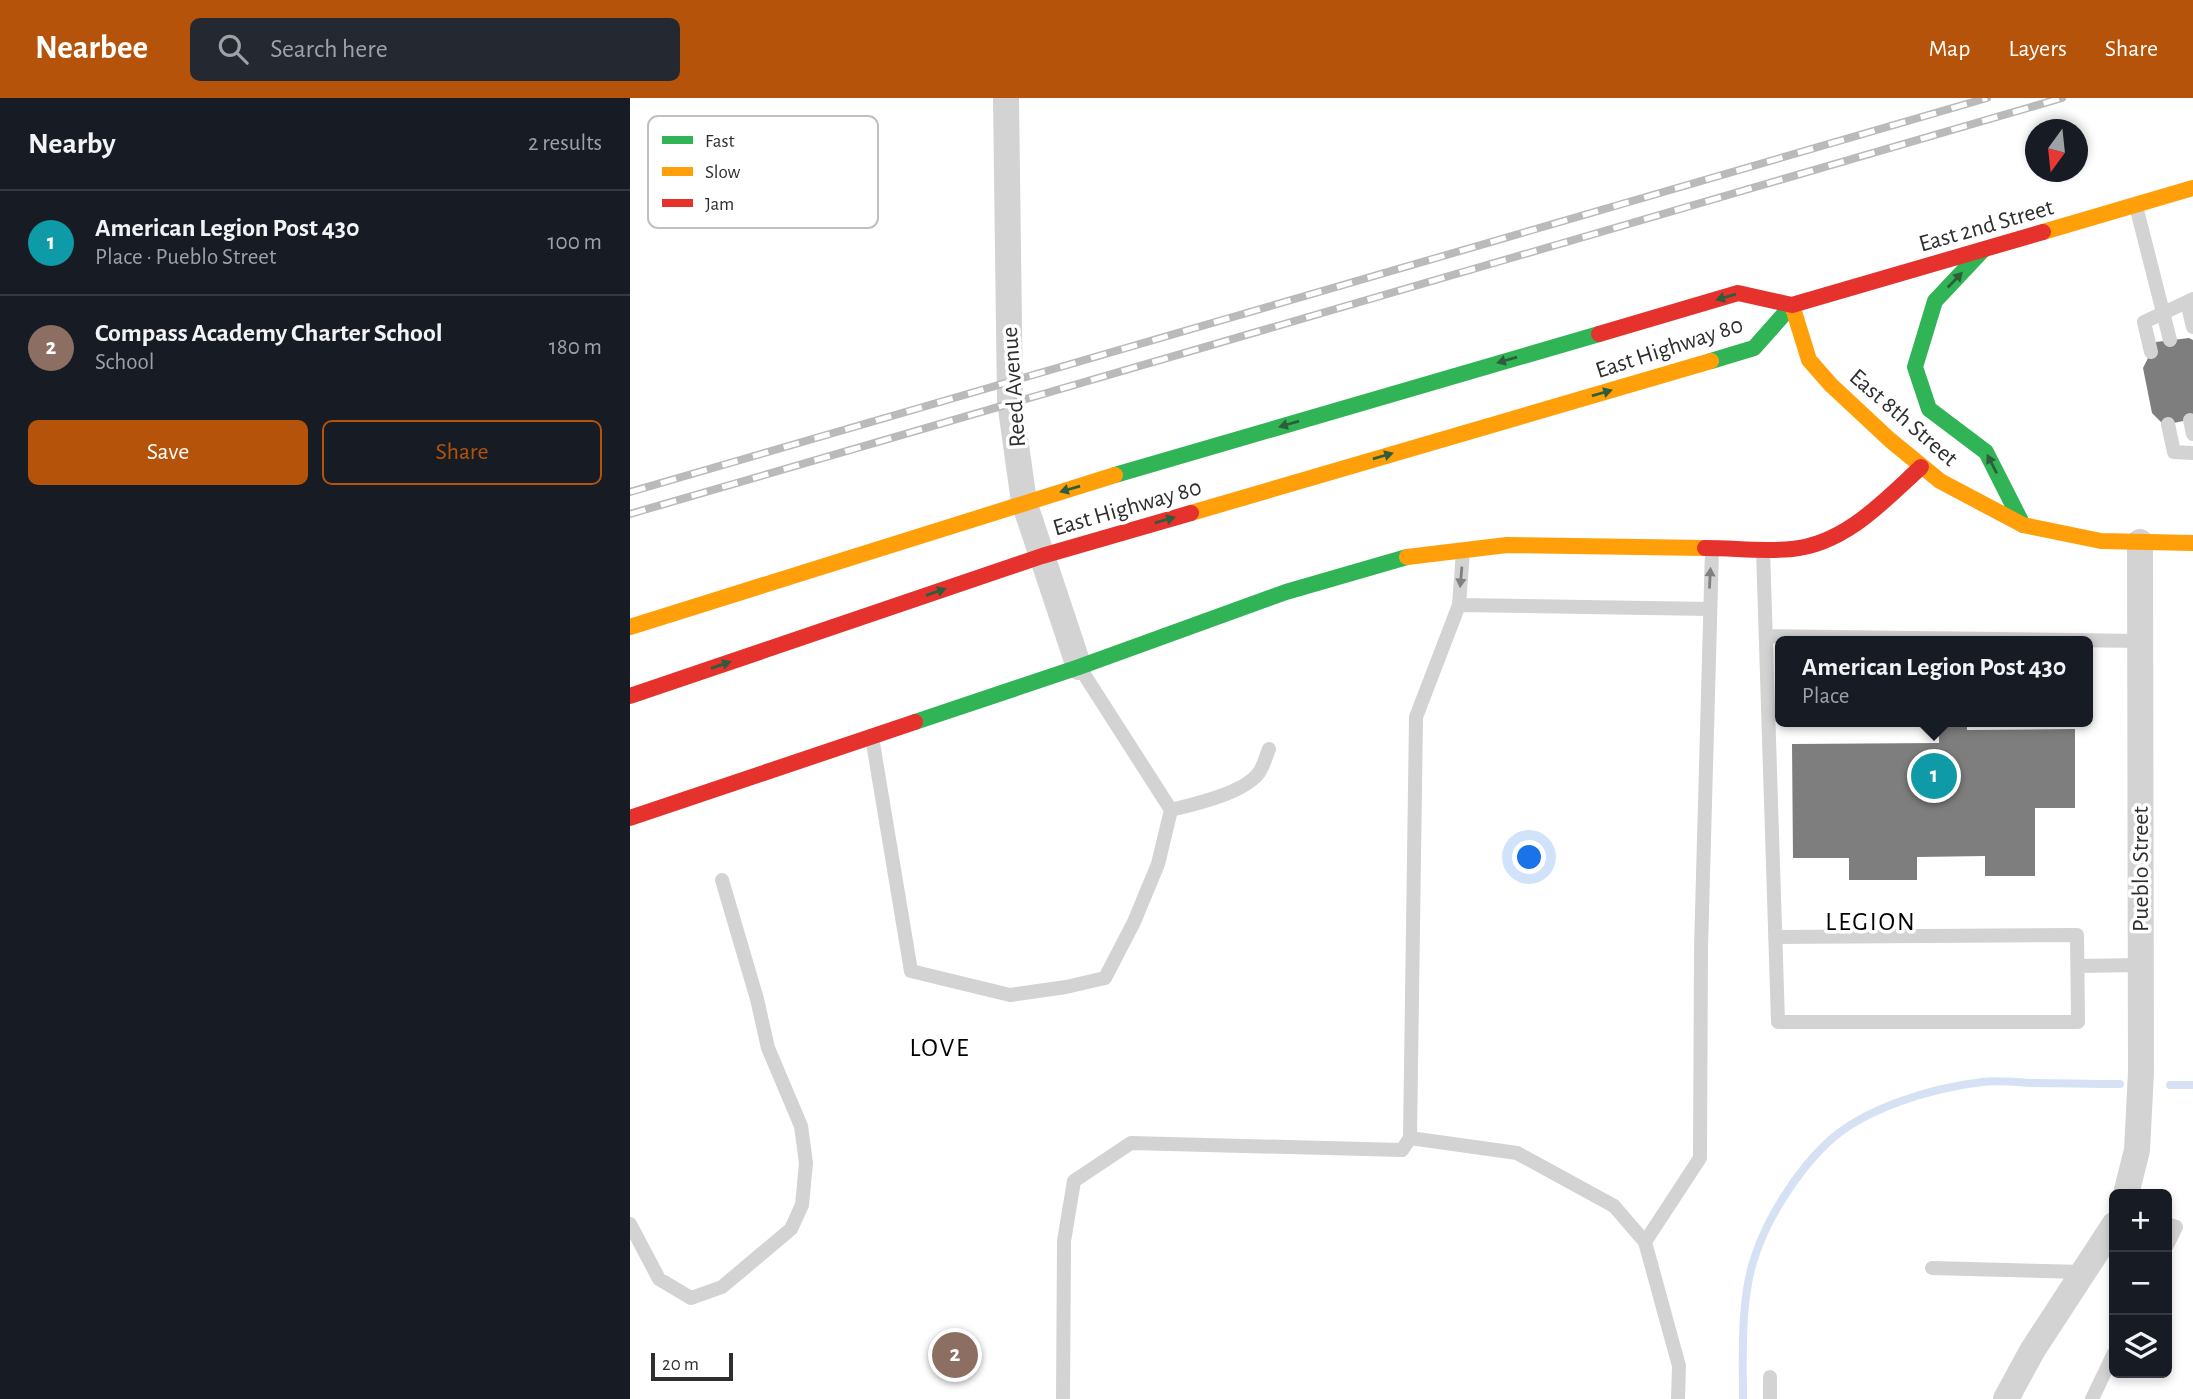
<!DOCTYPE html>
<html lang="en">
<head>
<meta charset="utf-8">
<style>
  :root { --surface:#171b24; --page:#242831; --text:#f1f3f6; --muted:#9ea1a6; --line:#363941; --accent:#b45309 }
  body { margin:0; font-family:"Alegreya Sans",sans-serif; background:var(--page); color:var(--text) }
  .controls { position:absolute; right:21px; bottom:21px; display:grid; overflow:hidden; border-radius:10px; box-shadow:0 4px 10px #0003 }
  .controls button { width:63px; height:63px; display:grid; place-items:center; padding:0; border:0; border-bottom:2px solid var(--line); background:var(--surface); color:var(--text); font:35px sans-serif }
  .compass { position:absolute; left:1395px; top:21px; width:63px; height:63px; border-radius:50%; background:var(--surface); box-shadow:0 4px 10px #0003; rotate:195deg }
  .scale { position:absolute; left:21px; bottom:18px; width:82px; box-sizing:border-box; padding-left:7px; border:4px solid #2e2e2e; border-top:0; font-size:19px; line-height:24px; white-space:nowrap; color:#2e2e2e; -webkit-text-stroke:5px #fff; paint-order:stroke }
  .you { position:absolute; left:900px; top:760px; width:24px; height:24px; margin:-18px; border:5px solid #fff; border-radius:50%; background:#1a73e8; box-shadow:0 0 0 10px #1a73e833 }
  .badge { display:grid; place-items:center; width:46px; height:46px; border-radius:50%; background:var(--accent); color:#fff; font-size:23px; font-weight:700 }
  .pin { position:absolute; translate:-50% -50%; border:4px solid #fff; box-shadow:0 2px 7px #0006 }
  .popup { position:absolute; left:1145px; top:538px; width:318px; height:91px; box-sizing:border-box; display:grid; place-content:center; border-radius:10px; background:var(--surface); filter:drop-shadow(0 2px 5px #0005); font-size:23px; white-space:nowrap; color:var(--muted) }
  .popup b { font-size:26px; color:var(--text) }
  .popup::after { content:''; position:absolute; left:50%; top:100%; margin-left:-14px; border:14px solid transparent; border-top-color:var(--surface) }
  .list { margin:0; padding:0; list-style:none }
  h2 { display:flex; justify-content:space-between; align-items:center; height:91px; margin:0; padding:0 28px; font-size:30px }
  h2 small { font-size:23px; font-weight:400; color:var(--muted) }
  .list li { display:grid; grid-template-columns:46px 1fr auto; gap:21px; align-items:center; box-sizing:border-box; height:105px; padding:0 28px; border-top:2px solid var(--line) }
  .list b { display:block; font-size:26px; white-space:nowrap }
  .list p { margin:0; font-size:23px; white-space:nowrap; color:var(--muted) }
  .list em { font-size:23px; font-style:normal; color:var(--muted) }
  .actions { display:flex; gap:14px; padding:21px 28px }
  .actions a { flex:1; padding:16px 0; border:2px solid var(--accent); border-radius:10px; text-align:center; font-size:24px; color:var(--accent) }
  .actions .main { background:var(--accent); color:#fff }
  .icon { flex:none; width:38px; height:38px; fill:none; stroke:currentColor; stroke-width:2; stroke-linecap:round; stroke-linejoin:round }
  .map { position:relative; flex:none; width:1563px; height:1301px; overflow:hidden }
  header { display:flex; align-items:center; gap:42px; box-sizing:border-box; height:98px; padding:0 35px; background:var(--accent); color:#fff }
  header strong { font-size:33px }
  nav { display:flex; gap:38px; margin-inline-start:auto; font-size:24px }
  .search { width:490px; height:63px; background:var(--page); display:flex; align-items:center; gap:18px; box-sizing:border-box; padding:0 24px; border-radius:10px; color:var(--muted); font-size:26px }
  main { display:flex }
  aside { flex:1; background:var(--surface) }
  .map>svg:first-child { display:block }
</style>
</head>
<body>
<header>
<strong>Nearbee</strong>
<div class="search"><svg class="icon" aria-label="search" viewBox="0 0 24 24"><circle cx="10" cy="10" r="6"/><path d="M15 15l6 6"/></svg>Search here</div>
<nav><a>Map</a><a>Layers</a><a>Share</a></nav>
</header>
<main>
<aside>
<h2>Nearby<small>2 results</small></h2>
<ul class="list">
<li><span class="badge" style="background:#0f9aa8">1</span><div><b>American Legion Post 430</b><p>Place · Pueblo Street</p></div><em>100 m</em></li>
<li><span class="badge" style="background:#8d6e63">2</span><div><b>Compass Academy Charter School</b><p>School</p></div><em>180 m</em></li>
</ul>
<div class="actions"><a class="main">Save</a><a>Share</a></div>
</aside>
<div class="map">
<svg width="1563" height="1301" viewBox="0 0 1563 1301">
  <rect width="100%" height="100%" fill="#fff"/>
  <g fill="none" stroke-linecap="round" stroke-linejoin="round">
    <!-- stream -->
    <path stroke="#d6e2f4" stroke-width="8" d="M1540,987H1563
      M1113,1301C1113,1255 1110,1202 1125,1158C1138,1119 1166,1075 1196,1046C1233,1010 1302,990 1352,984C1367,982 1384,984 1400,985C1430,985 1460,986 1490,986"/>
  </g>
  <!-- building -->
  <path fill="#7e7e7e" d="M1559,240L1563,242V321L1534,327L1522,315L1513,270L1526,244Z
    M1309,624H1337V632L1445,631V710H1405V778H1355V758L1287,759V782H1219V760H1163L1162,646L1309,645Z"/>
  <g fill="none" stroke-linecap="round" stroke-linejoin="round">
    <!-- lane -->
    <path stroke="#d3d3d3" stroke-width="14" d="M1506,108L1540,242
      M1557,204L1563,229
      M1521,254L1514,224L1563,201
      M1560,322L1563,336
      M1538,326L1544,354L1563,355
      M1133,452C1139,610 1143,767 1148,924H1448L1447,837L1145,839
      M829,507L1079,511
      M1136,538L1510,543
      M450,570L541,712C565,706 611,696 628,676C633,670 636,658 639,651
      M242,639L281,873L380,897L436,889L475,880L504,824L528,766L541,712
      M1448,868L1510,867
      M780,1040L887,1055L984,1108L1015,1144L1049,1268L1048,1301
      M0,1126L29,1181L61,1200L92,1189L161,1131L172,1107L176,1065L171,1028L138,950L127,901L92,782
      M1537,1126L1546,1129L1537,1147
      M1015,1144L1070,1060L1071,850L1082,451
      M1302,1170L1453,1174
      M433,1301L434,1143L444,1083L501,1045L772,1052L780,1040L786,619L829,507L833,453
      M1140,1301V1279
      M1462,1301L1484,1255"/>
    <!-- street -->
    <path stroke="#d3d3d3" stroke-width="26" d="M376,0L380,304L394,404L449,569
      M1496,1096L1507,1052L1511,974L1510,444
      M1376,1301L1402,1253L1484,1127"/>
    <!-- fast -->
    <path stroke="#30b455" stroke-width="16" d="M1353,152L1305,203L1285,269L1299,311L1356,354L1393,427
      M1081,263L1124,250L1162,207
      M485,377L969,236
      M285,624L449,569L656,494L777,459"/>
    <!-- slow -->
    <path stroke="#ff9f0a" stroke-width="16" d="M1413,134L1563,90
      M1162,207L1179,262L1201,287L1260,342L1310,383L1393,427L1471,443L1563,445
      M561,415L1081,263
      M777,459L877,447L1075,450
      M0,529L485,377"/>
    <!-- jam -->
    <path stroke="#e5322d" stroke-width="16" d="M969,236L1108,195L1162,207L1413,134
      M1075,450C1104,450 1134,454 1162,451C1215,446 1254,403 1291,369
      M0,598L412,458L561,415
      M0,720L285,624"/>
    <!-- rail casing -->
    <g stroke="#bababa" stroke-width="8">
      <path id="rail" d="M0,394L1357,0
        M0,416L1432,0"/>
    </g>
    <!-- rail -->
    <use href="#rail" stroke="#fff" stroke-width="5" stroke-dasharray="16" stroke-linecap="butt"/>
  </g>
  <!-- one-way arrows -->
  <defs><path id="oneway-solid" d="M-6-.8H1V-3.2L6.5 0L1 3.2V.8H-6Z" transform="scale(1.75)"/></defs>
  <g fill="#2f5d3c">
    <use href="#oneway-solid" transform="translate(1325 182) rotate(-46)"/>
    <use href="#oneway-solid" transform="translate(1096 199) rotate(164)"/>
    <use href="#oneway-solid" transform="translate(877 262) rotate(164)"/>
    <use href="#oneway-solid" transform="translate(972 295) rotate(-16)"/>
    <use href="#oneway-solid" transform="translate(659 326) rotate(164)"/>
    <use href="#oneway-solid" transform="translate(753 358) rotate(-16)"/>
    <use href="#oneway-solid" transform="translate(1362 366) rotate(-117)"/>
    <use href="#oneway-solid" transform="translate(440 391) rotate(164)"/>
    <use href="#oneway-solid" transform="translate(535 422) rotate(-16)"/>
    <use href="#oneway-solid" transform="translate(306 494) rotate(-19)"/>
    <use href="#oneway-solid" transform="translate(91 567) rotate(-19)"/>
  </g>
  <g fill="#808080">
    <use href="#oneway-solid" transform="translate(831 479) rotate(95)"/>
    <use href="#oneway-solid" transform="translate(1080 480) rotate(-87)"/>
  </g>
  <g text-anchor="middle" stroke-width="7" stroke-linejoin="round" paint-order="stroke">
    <!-- street labels -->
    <g font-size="24" fill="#2e2e2e" stroke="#fff">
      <text transform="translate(1356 127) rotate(-16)" y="8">East 2nd Street</text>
      <text transform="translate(1039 249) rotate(-18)" y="8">East Highway 80</text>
      <text transform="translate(383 289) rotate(-94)" y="8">Reed Avenue</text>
      <text transform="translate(1274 319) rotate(41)" y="8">East 8th Street</text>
      <text transform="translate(497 409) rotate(-16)" y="8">East Highway 80</text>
      <text transform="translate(1510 771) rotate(-90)" y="8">Pueblo Street</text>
    </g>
    <!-- neighbourhood labels -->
    <g font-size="26" letter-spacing="2" fill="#000" stroke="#fff">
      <text x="1241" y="832">LEGION</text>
      <text x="310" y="958">LOVE</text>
    </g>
  </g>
  <!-- legend -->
  <rect x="18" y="18" width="230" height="112" rx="10" fill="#fff" stroke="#c0c0c0" stroke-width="2"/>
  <rect x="32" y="38" width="31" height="8" fill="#30b455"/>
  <rect x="32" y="69" width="31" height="9" fill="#ff9f0a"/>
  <rect x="32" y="101" width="31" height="8" fill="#e5322d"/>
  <g font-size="19" fill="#2e2e2e">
    <text x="75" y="49">Fast</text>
    <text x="75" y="80">Slow</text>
    <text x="75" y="112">Jam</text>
  </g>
</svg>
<div class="controls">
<button>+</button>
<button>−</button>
<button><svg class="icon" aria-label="layers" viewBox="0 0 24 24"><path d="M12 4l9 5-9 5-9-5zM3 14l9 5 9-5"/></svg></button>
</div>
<svg class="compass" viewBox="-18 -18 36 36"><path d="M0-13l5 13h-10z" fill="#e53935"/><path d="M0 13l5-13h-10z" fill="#9ea1a6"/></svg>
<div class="scale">20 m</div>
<div class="you"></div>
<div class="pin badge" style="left:1304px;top:678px;background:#0f9aa8">1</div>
<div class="popup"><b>American Legion Post 430</b>Place</div>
<div class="pin badge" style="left:325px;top:1257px;background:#8d6e63">2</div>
</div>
</main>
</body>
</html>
